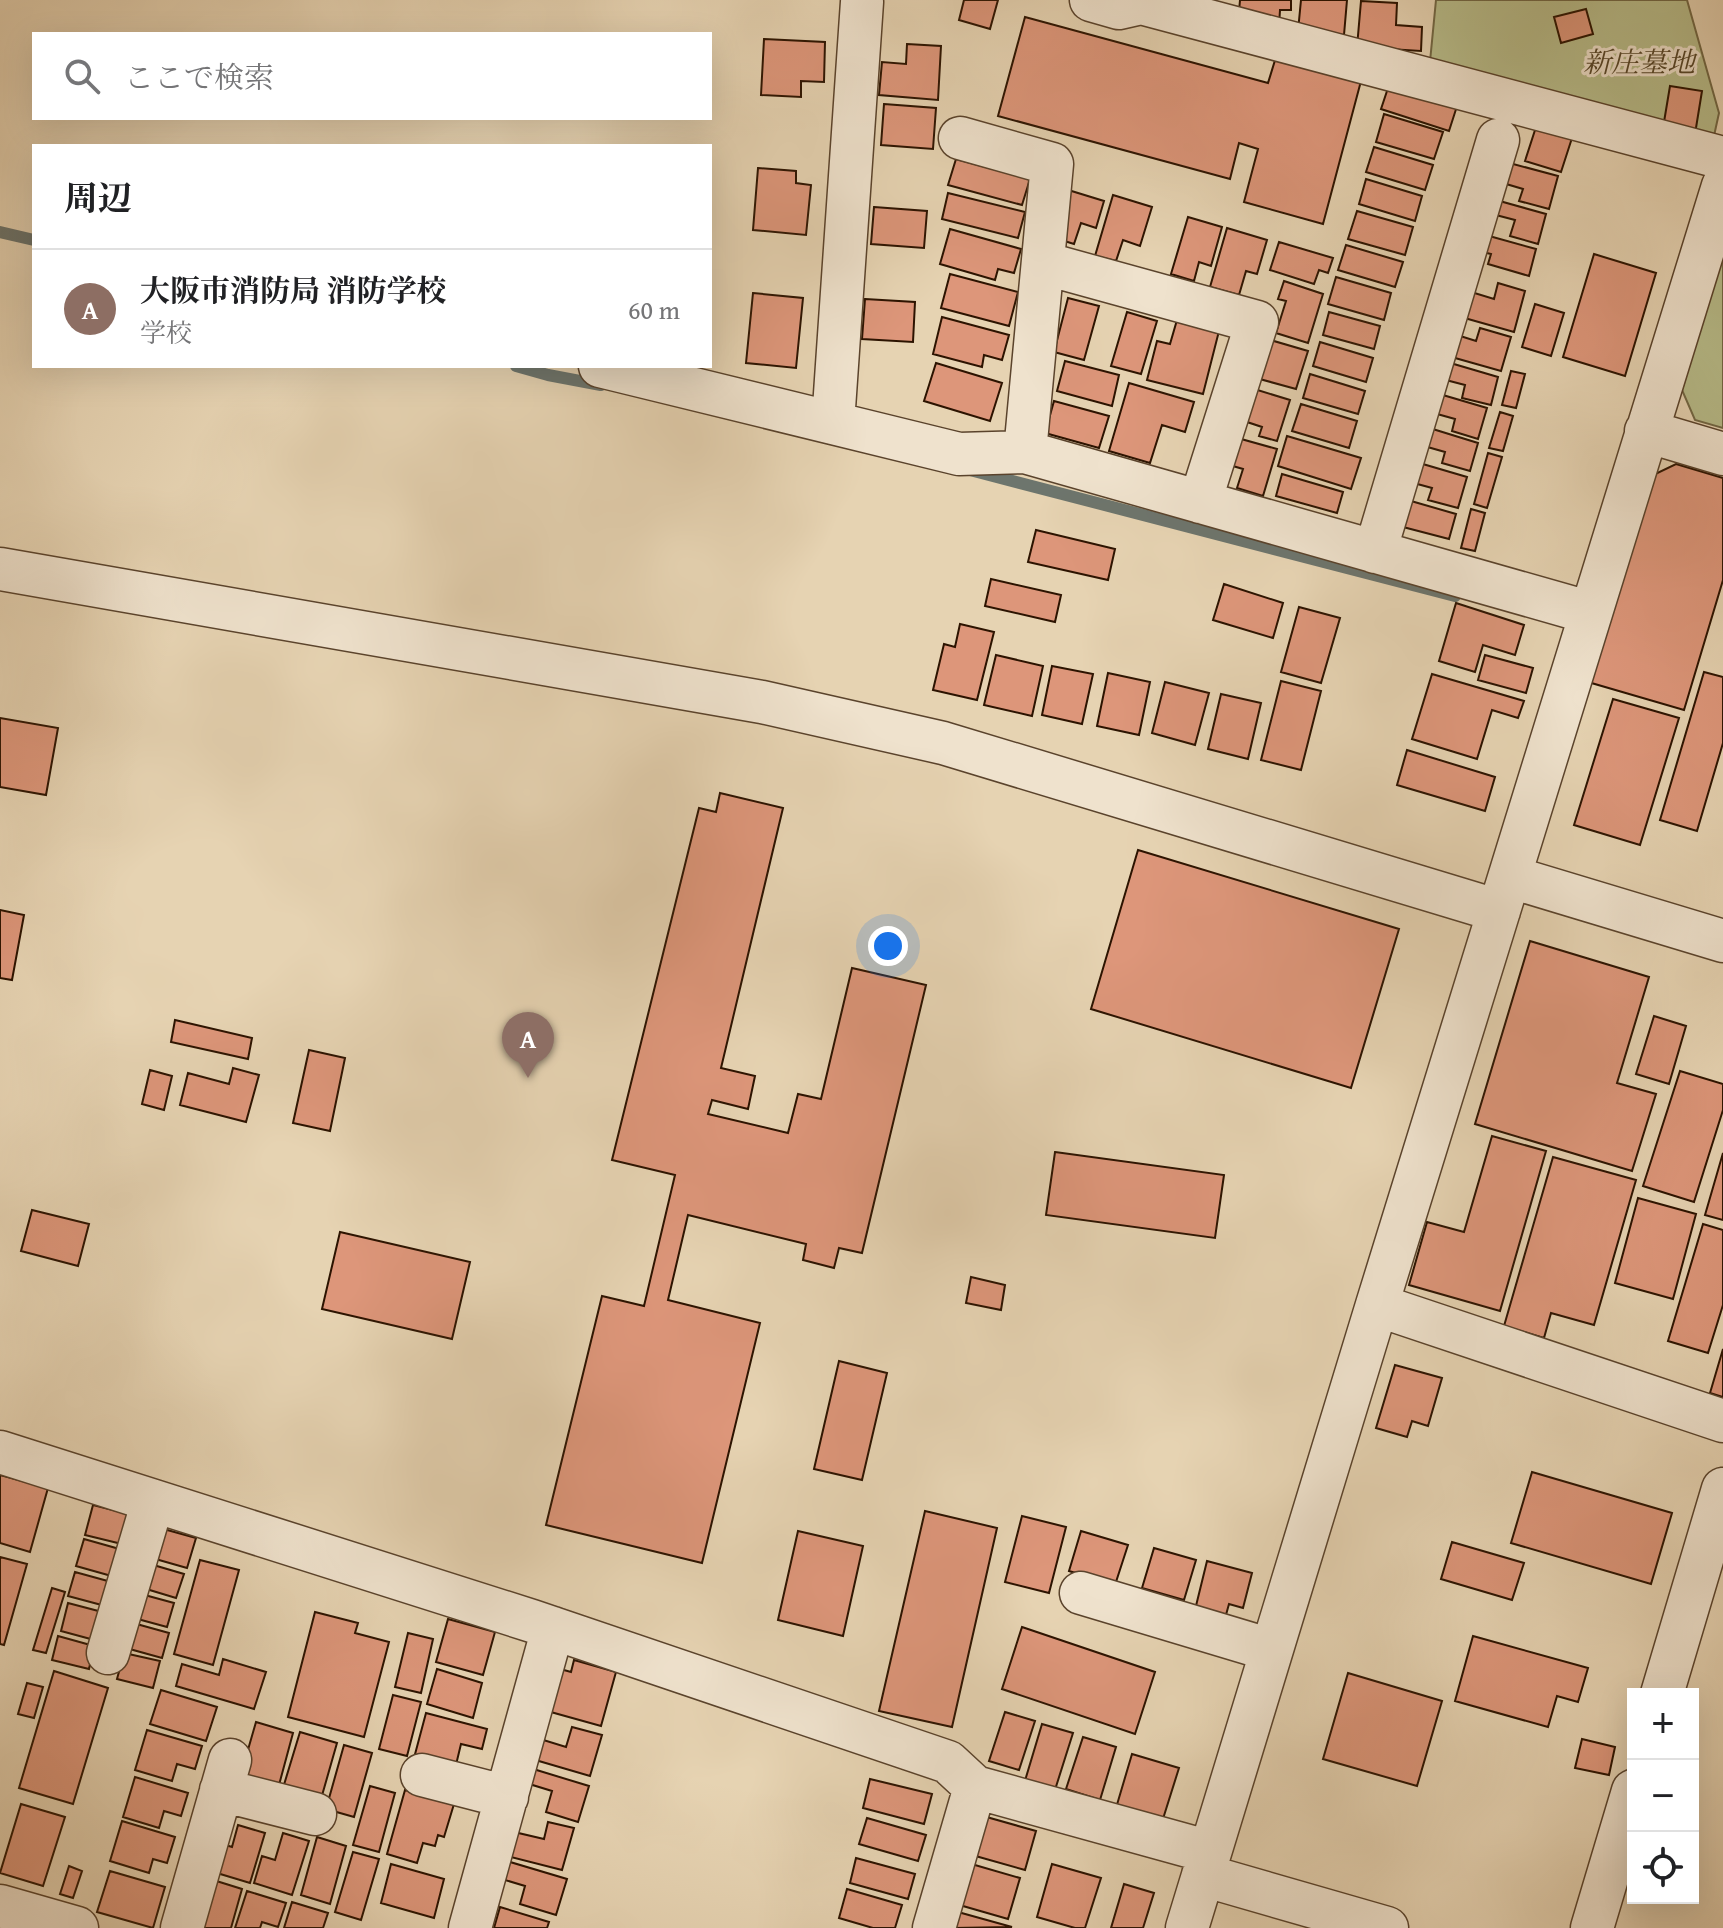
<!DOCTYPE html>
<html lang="ja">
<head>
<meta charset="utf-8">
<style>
  :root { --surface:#fff; --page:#f6f6f6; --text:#202124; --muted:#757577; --line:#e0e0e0; --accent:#b45309 }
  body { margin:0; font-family:"Gentium Book Plus","Noto Serif JP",serif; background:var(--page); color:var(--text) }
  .controls { position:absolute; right:24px; bottom:24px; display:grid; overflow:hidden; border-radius:0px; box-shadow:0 8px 32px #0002 }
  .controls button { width:72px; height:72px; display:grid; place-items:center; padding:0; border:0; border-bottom:2px solid var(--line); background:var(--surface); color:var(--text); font:40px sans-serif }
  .you { position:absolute; left:888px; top:946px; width:28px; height:28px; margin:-20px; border:6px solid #fff; border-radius:50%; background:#1a73e8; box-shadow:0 0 0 12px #1a73e833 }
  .badge { display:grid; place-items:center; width:52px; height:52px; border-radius:50%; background:var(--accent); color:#fff; font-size:26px; font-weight:700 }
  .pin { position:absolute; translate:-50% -66px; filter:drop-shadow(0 2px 4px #0008) }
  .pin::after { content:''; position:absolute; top:42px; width:28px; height:24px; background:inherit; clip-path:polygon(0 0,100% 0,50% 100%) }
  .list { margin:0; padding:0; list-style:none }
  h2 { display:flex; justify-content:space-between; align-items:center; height:104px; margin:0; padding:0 32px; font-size:34px }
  h2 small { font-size:26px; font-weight:400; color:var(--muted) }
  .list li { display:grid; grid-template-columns:52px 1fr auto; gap:24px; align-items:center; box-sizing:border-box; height:120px; padding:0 32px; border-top:2px solid var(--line) }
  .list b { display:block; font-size:30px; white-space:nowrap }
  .list p { margin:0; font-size:26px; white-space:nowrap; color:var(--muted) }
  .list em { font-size:26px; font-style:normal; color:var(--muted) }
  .icon { flex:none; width:44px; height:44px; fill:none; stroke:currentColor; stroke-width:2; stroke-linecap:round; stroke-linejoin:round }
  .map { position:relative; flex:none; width:1723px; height:1928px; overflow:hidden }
  .search { position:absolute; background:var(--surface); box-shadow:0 8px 32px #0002; left:32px; top:32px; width:680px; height:88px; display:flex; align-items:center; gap:20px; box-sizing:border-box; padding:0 28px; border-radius:0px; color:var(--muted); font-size:30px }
  .panel { position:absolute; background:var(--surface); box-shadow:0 8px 32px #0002; left:32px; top:144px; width:680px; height:224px; border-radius:0px }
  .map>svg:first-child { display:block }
</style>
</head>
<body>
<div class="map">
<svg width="1723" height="1928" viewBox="0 0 1723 1928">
  <rect width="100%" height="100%" fill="#e6d3b2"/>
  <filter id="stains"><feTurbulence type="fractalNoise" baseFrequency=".0025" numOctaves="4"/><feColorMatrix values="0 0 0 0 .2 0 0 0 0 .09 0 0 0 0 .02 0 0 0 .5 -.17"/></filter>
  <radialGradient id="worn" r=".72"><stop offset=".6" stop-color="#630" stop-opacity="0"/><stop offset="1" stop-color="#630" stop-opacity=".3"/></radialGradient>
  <!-- green -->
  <path fill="#b7bc8a" stroke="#726845" stroke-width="2" d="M1436,0H1687L1719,113L1712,145L1429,72Z
    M1723,252V428L1695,420L1682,390Z"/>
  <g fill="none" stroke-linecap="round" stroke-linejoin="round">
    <!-- stream -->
    <path stroke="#6d756d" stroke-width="12" d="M0,232L34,240
      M516,366L548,375L601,385
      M970,470L1455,596"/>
  </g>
  <!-- building -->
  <path fill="#dd967a" stroke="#2c1300" stroke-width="2" d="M964,0H998L990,29L959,20Z
    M1240,0H1291V10H1280L1279,26L1239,12Z
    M1301,0H1347L1344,35L1298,31Z
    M1361,1L1397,3L1396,25L1422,27L1421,51L1357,47Z
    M1586,9L1593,34L1561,43L1554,17Z
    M1025,17L1268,83L1276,57L1361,81L1323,224L1244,202L1258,149L1239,143L1230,179L998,116Z
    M764,39L825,42L824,82L801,81V97L761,95Z
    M907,44L941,46L938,100L879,95L882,62L906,64Z
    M1390,82L1458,103L1449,131L1381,109Z
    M1670,86L1702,91L1695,134L1663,128Z
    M884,104L936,108L933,149L881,145Z
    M1384,114L1443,132L1434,159L1376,142Z
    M1536,127L1572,138L1561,172L1525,161Z
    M1374,147L1433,165L1425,190L1366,172Z
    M956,159L1030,179L1022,205L948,185Z
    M1502,161L1558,176L1549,209L1519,201L1523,189L1496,181Z
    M758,168L796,171V183L811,185L806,235L753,230Z
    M1366,179L1422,196L1415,221L1359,204Z
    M1065,189L1104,201L1096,228L1081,223L1074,244L1058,239Z
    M948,193L1025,212L1018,238L942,219Z
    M1113,195L1152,207L1140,246L1123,240L1116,261L1095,256Z
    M1496,200L1546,214L1538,244L1510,236L1515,220L1492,214Z
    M874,207L927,211L924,248L871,244Z
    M1357,211L1413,227L1405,255L1348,239Z
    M1188,217L1222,227L1211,266L1199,262L1194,281L1171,274Z
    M1227,228L1267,240L1257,274L1246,271L1239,295L1210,287Z
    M950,229L1021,249L1014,273L998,269L995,280L940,264Z
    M1482,234L1536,249L1529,276L1488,264L1491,254L1478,251Z
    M1279,242L1333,258L1328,273L1319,270L1314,284L1270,270Z
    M1346,245L1403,262L1395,287L1338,270Z
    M1594,254L1656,273L1625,376L1563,357Z
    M950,274L1018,292L1009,326L941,308Z
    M1336,277L1391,293L1384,320L1328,304Z
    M1284,281L1323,294L1308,343L1276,333L1286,301L1278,299Z
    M1498,283L1525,291L1514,332L1461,317L1468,291L1494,299Z
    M753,293L803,298L796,368L746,363Z
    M1068,298L1099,306L1084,360L1054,352Z
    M865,299L915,302L913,342L862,339Z
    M1535,304L1564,313L1551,356L1522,347Z
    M1127,312L1157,321L1141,374L1111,366Z
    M1329,312L1380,326L1374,349L1323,335Z
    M942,317L1009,335L1002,360L984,355L982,367L933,354Z
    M1177,320L1219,331L1203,394L1147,380L1157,341L1170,344Z
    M1480,328L1511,337L1501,371L1448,356L1454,334L1476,341Z
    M1267,339L1308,351L1296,389L1256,378Z
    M1320,342L1373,358L1366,382L1313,366Z
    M1065,361L1119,375L1112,406L1057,391Z
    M1447,362L1498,377L1491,405L1462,398L1465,385L1442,379Z
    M936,363L1002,383L990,421L924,401Z
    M1511,371L1525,374L1516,408L1502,405Z
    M1310,374L1365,391L1358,414L1303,398Z
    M1129,383L1194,402L1185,432L1162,425L1150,463L1109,451Z
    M1251,388L1290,400L1277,441L1259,436L1262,427L1241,420Z
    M1436,393L1487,408L1478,439L1452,431L1455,419L1430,412Z
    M1054,401L1109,416L1099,448L1045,433Z
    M1301,404L1357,421L1349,448L1292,431Z
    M1500,412L1513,416L1503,451L1489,448Z
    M1423,426L1478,443L1470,471L1442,463L1445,452L1417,444Z
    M1287,436L1361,458L1351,489L1278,466Z
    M1234,437L1277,449L1263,496L1237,488L1243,469L1226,464Z
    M1488,453L1502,457L1487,508L1474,504Z
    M1416,462L1467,477L1458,508L1428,500L1432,488L1410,482Z
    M1676,464L1723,478V580L1684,710L1588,682L1649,477Z
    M1282,474L1343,492L1337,513L1276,496Z
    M1411,501L1456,514L1449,539L1403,527Z
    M1471,509L1485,513L1475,551L1461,548Z
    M1036,530L1115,549L1108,580L1028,562Z
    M991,579L1061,595L1055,622L985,606Z
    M1224,584L1283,603L1273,638L1213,620Z
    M1456,603L1524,625L1515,655L1483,645L1475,672L1439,661Z
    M1299,607L1340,618L1321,683L1281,672Z
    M960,624L994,632L977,700L933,690L944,644L955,647Z
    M996,655L1043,666L1032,716L984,705Z
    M1485,655L1533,668L1526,693L1478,680Z
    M1052,666L1093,674L1082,724L1042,715Z
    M1704,672L1723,677V743L1697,831L1660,820Z
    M1108,673L1150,682L1139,735L1097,726Z
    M1432,674L1524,701L1518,718L1492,710L1477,759L1412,739Z
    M1281,681L1321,691L1301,770L1261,760Z
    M1165,682L1209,693L1195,745L1152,733Z
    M1221,694L1261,703L1248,759L1208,749Z
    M1613,699L1679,718L1640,845L1574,825Z
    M0,718L58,728L46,795L0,787Z
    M1407,750L1495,777L1485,811L1397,785Z
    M720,793L783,808L721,1068L755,1076L748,1109L712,1100L708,1114L788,1133L798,1094L821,1099L852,968L926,985L862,1253L839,1248L834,1268L803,1260L806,1244L688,1215L668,1300L760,1323L702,1563L546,1525L602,1296L644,1306L675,1175L612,1160L699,808L716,812Z
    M1138,850L1399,929L1351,1088L1091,1009Z
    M0,910L24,915L12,980L0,978Z
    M1530,941L1649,977L1617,1083L1656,1094L1632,1171L1475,1124Z
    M1654,1016L1686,1026L1669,1084L1636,1074Z
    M175,1020L252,1038L248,1059L171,1042Z
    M309,1050L345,1058L330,1131L293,1123Z
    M233,1068L259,1075L246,1122L180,1105L188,1073L229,1084Z
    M150,1070L172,1076L164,1110L142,1104Z
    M1680,1071L1723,1084V1110L1694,1202L1643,1186Z
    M1492,1136L1546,1151L1500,1311L1409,1285L1427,1222L1464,1232Z
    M1055,1152L1224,1175L1215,1238L1046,1215Z
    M1723,1153V1220L1705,1215Z
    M1553,1157L1636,1180L1594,1325L1551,1313L1544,1338L1504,1326Z
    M1638,1198L1696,1214L1673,1299L1615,1283Z
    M32,1210L89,1224L78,1266L21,1251Z
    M1703,1224L1723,1230V1305L1708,1353L1668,1341Z
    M340,1232L470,1262L452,1339L322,1309Z
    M971,1277L1005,1285L1001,1310L966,1303Z
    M1723,1349V1397L1710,1393Z
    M839,1361L887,1373L862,1480L814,1469Z
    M1395,1365L1442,1378L1428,1426L1412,1421L1407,1437L1376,1428Z
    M1532,1472L1672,1513L1651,1584L1511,1543Z
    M0,1475L48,1488L30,1552L0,1543Z
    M93,1505L133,1515L126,1545L85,1535Z
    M925,1511L997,1528L952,1727L879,1711Z
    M1022,1516L1066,1527L1049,1593L1005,1582Z
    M160,1528L196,1538L187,1568L152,1558Z
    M798,1531L863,1546L843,1636L778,1620Z
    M1081,1531L1128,1545L1115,1585L1069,1571Z
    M84,1539L123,1550L115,1577L76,1566Z
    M1452,1542L1524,1563L1512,1600L1441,1579Z
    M1154,1548L1196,1560L1184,1600L1142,1588Z
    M0,1557L27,1564L4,1645L0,1644Z
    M200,1560L239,1570L213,1665L174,1654Z
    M1207,1561L1252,1573L1243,1608L1229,1604L1224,1622L1194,1614Z
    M150,1564L184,1574L176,1598L143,1588Z
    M75,1572L115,1583L109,1607L68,1596Z
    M52,1588L65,1592L46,1653L33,1650Z
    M141,1594L174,1603L167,1627L134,1618Z
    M68,1603L106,1613L98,1641L61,1631Z
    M315,1612L358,1623L355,1633L389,1642L364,1737L288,1717Z
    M448,1619L495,1632L483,1675L436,1662Z
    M133,1623L169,1633L162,1658L126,1648Z
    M1022,1627L1155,1672L1135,1734L1002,1689Z
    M408,1633L433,1639L421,1693L395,1687Z
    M58,1636L94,1646L89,1669L52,1660Z
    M1473,1636L1588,1668L1578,1702L1557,1696L1548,1727L1455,1701Z
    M124,1653L160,1661L153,1688L117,1679Z
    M223,1659L266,1672L254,1709L176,1686L182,1664L219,1675Z
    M574,1660L616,1672L601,1726L540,1709L553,1667L571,1672Z
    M437,1669L482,1683L473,1718L427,1704Z
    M54,1671L108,1688L73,1804L19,1788Z
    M1348,1673L1442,1701L1417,1786L1323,1759Z
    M27,1683L43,1687L34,1718L18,1714Z
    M161,1690L217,1707L206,1741L150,1724Z
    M393,1695L421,1702L407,1756L379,1749Z
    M1005,1712L1035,1721L1019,1770L989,1761Z
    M426,1713L487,1729L482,1749L461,1744L455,1769L414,1758Z
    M256,1722L293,1733L279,1785L241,1774Z
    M1042,1724L1073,1733L1054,1793L1024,1784Z
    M572,1727L602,1735L590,1776L532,1759L537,1738L566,1747Z
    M147,1730L202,1746L195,1769L177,1764L172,1781L135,1770Z
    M300,1732L337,1743L321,1799L283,1788Z
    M1083,1737L1116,1747L1100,1800L1066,1789Z
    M1582,1739L1615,1747L1609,1775L1575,1768Z
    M344,1745L372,1753L354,1817L326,1809Z
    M1132,1754L1179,1768L1162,1822L1116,1808Z
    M530,1768L589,1786L578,1822L546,1812L552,1791L526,1783Z
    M135,1777L188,1793L181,1816L164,1811L159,1828L123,1817Z
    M870,1779L932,1794L924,1824L863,1808Z
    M370,1786L395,1793L379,1852L353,1845Z
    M405,1790L454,1804L444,1837L438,1835L435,1846L423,1843L417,1863L387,1854Z
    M21,1804L65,1817L43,1886L0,1873Z
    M983,1816L1036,1831L1025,1870L972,1855Z
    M867,1818L926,1835L918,1861L859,1844Z
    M122,1821L175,1837L167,1863L153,1859L149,1873L110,1861Z
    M548,1822L574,1828L562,1870L507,1856L514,1832L544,1839Z
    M238,1825L265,1833L250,1883L207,1870L216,1842L232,1847Z
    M283,1833L309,1841L292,1895L254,1883L262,1856L275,1860Z
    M317,1837L346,1846L330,1904L301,1895Z
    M353,1852L379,1859L361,1920L335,1912Z
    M856,1858L915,1874L908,1899L850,1883Z
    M500,1859L567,1879L556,1915L520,1904L525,1886L495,1877Z
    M968,1863L1020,1878L1008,1919L956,1904Z
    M391,1864L444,1879L434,1918L381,1903Z
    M1052,1864L1101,1878L1085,1928H1075L1037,1917Z
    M69,1866L82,1871L73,1898L60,1894Z
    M110,1871L165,1887L153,1928L97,1912Z
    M210,1879L242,1889L231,1928H196Z
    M1124,1884L1154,1893L1143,1928H1111Z
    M847,1889L902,1905L895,1928H873L839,1918Z
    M247,1891L286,1903L278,1927L262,1922L260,1928H235Z
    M292,1902L328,1913L323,1928H284Z
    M500,1907L549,1922L547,1928H494Z
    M958,1912L1012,1927L953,1928Z"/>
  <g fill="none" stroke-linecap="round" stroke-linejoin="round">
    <!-- minor casing -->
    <g stroke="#5a432c" stroke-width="45">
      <path id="minor" d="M1091,0L1119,8L1141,3L1723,158
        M960,138L1052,164L1025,452
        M1043,263L1257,322L1200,502
        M600,366L959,454L1025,452L1591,613
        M833,423L862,2
        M1646,431L1723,454
        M1375,552L1498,140
        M0,569L762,702L943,743L1499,911
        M1511,877L1723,941
        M1377,1305L1723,1421
        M0,1452L532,1621L948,1762L975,1787L1210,1852
        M1081,1593L1271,1650
        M108,1653L153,1501
        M1662,1694L1723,1489
        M422,1775L507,1797
        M221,1790L315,1814
        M1203,1875L1387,1928
        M0,1906L77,1928
        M182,1928L230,1760
        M470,1928L553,1628
        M934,1928L975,1787
        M1187,1928L1377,1305L1723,186
        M1592,1928L1633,1791"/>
    </g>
    <!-- minor -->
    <use href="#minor" stroke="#efe2cd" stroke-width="42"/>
  </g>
  <g text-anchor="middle" stroke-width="6" stroke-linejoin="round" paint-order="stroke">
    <!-- park labels -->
    <g font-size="28" font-style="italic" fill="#564629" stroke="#efe2cd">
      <text x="1639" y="72">新庄墓地</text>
    </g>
  </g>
  <rect width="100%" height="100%" filter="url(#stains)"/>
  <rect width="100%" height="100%" fill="url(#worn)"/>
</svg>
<div class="controls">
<button>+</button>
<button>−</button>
<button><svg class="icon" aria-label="locate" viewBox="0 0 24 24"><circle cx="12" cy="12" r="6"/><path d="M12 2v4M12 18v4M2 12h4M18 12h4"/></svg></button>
</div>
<div class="you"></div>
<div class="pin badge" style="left:528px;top:1078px;background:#8d6e63">A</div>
<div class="search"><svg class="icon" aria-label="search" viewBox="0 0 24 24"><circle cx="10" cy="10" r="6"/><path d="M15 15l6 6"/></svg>ここで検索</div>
<section class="panel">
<h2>周辺<small></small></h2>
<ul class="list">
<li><span class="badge" style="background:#8d6e63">A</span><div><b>大阪市消防局 消防学校</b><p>学校</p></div><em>60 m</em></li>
</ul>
</section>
</div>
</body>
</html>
